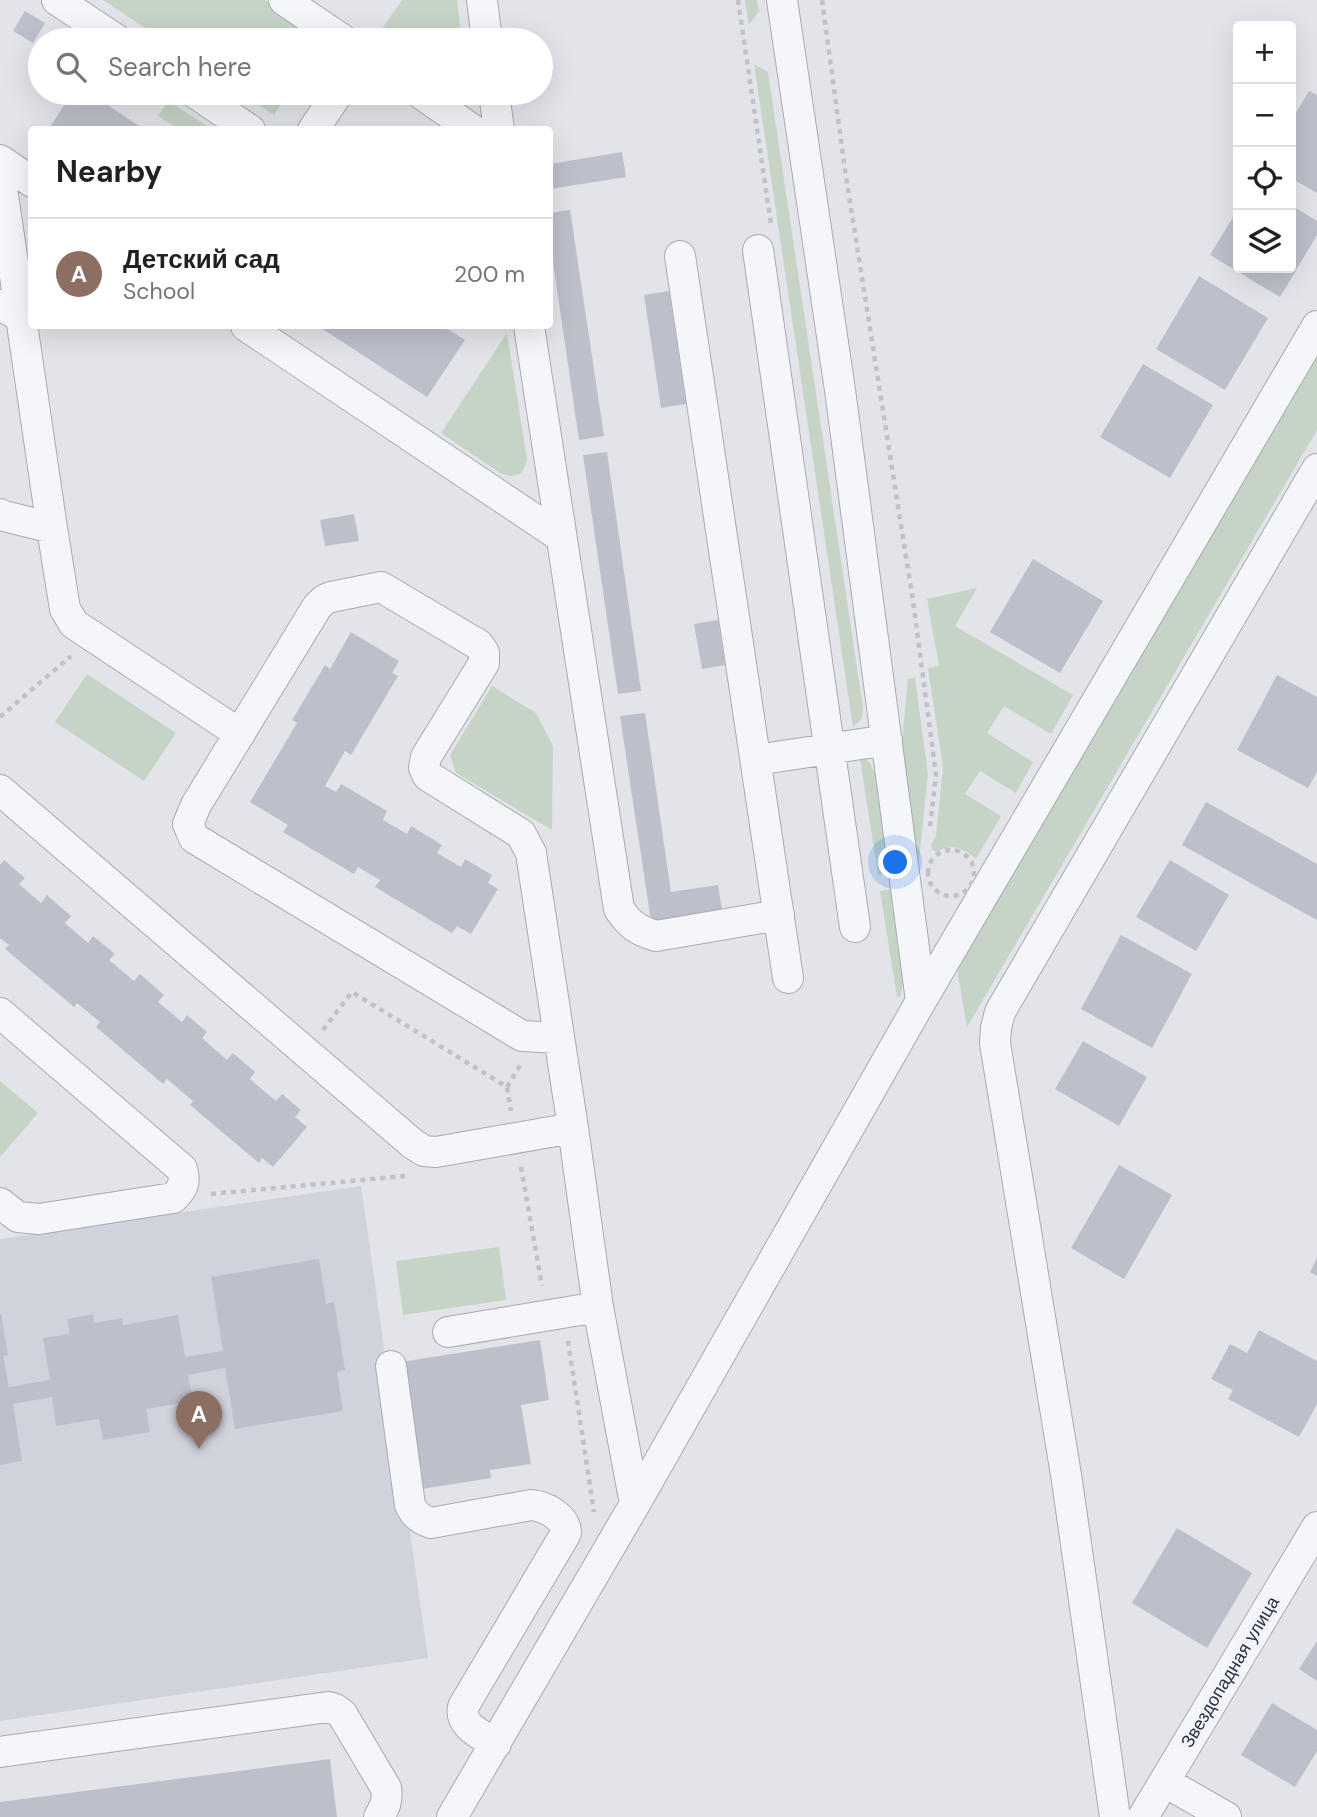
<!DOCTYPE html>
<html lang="en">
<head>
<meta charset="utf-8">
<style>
  :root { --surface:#fff; --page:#f6f6f6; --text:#202124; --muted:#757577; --line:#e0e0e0; --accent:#ca534e }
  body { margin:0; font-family:"DM Sans",sans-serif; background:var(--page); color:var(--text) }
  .controls { position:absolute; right:21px; top:21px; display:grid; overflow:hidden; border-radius:7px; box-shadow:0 7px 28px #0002 }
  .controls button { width:63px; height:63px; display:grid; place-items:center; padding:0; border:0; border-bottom:2px solid var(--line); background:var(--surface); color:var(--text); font:35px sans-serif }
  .you { position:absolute; left:896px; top:863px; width:24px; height:24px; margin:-18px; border:5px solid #fff; border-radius:50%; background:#1a73e8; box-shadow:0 0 0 10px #1a73e833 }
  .badge { display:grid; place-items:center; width:46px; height:46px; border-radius:50%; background:var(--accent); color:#fff; font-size:23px; font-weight:700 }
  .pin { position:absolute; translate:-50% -58px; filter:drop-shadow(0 2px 4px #0008) }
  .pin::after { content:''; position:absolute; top:37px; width:24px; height:21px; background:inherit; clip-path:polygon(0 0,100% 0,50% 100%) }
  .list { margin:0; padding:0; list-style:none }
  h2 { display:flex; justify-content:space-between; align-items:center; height:91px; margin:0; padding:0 28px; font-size:30px }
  h2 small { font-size:23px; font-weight:400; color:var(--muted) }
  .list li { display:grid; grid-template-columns:46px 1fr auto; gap:21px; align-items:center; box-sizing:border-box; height:112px; padding:0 28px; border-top:2px solid var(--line) }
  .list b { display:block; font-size:26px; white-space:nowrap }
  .list p { margin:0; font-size:23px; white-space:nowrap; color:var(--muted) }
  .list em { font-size:23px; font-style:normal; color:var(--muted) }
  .icon { flex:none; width:38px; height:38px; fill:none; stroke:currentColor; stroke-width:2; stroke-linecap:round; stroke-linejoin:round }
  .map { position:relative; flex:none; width:1317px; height:1817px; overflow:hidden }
  .search { position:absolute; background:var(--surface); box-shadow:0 7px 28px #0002; left:28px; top:28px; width:525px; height:77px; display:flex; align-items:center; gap:18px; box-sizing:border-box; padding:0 24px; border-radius:38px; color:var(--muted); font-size:26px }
  .panel { position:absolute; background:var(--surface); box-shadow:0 7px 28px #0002; left:28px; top:126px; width:525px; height:203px; border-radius:7px }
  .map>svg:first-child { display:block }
</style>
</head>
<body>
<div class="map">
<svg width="1317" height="1817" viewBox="0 0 1317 1817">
  <rect width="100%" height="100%" fill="#e3e4ea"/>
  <!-- built -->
  <path fill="#d1d3dc" d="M361,1186L428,1658L0,1721V1239Z"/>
  <!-- green -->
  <path fill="#c5d4c4" d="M103,0H265L323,39L322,40H163Z
    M402,0H457L462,40H396L381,30Z
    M745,0H757L759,11L749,25Z
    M754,64L768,72L863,708L862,718L853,727Z
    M241,93H288L274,115Z
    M168,101L212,129H178L158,116Z
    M507,333L527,460L522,473C513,477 508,476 500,473L441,433Z
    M1317,346V430L967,1027L956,964Z
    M977,588L955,626L1073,695L1051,734L1004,706L987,733L1033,762L1016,793L980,771L965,794L1001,816L976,859C962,848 952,843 936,852L932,849L931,845L936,836L943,767L928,668L939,666L927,599Z
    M87,674L176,733L144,781L55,722Z
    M915,678L928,774L919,861L920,879L903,761V730L908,679Z
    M492,686L536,713L553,746L552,830L456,773L450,755Z
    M864,758L870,763L877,778L891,873L878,875L860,759Z
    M894,889L904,979L900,997H897L880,891Z
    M0,1081L38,1113L1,1156L0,1155Z
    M499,1247L506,1300L403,1315L396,1261Z"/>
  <!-- building -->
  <path fill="#bdbfca" d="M25,11L45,23L33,43L13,31Z
    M1309,91L1317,95V193L1291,178V121Z
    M72,93H90L145,130H48Z
    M622,152L626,177L550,189V164Z
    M1291,205L1317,221V235L1280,297L1210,255L1238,209V268H1291Z
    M570,210L604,436L579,440L550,241V213Z
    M1199,276L1268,318L1225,390L1156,349Z
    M669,291L686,404L661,408L644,295Z
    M318,326H443L465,340L427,397Z
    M1143,364L1213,405L1170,478L1100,437Z
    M607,452L641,691L618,694L583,455Z
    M354,514L359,541L325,546L320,520Z
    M1033,559L1103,601L1060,673L990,632Z
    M718,620L725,665L702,669L694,624Z
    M351,632L399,661L392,673L398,676L351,755L345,751L325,786L336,792L341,784L387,811L383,820L407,834L411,826L442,845L437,853L461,867L465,859L492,875L488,883L498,889L471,934L457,926L452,933L375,887L380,880L358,867L354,874L283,832L288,825L250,802L297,723L292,720L325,665L330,669Z
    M1277,675L1317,697V772L1308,788L1237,750Z
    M645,713L671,892L718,885L722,910L651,921L620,716Z
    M1206,802L1317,864V920L1182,845Z
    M4,860L25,878L19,884L41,903L47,895L71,916L65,923L88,943L93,936L115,954L109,960L134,981L140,974L164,995L158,1002L182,1022L187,1015L207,1032L202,1038L227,1060L233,1053L255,1072L250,1079L276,1101L282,1094L301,1110L295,1117L307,1127L273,1167L262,1158L259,1163L190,1105L193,1101L167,1079L163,1084L96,1027L100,1022L77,1003L74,1007L5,949L9,945L0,938V865Z
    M1170,860L1229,895L1196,951L1136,917Z
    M1121,935L1192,974L1152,1048L1081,1009Z
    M1083,1041L1147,1077L1119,1126L1055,1089Z
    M1119,1165L1172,1195L1124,1279L1071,1248Z
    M1317,1258V1276L1310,1272Z
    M319,1259L326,1304L334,1302L345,1370L337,1372L343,1411L235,1429L225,1368L188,1375L193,1401L146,1409L150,1432L103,1440L99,1419L56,1426L52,1397L13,1404L22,1461L0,1465V1314H1L8,1355L3,1356L9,1387L50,1380L43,1338L70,1334L67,1319L93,1314L94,1323L122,1318L123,1325L178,1315L185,1357L223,1351L211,1277Z
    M1259,1330L1317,1361V1404L1299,1437L1228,1399L1233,1390L1211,1379L1230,1344L1247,1353Z
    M540,1340L549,1400L521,1405L531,1464L490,1470L491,1478L422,1489L401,1362Z
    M1177,1528L1252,1573L1207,1648L1132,1603Z
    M1317,1641V1681L1299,1669Z
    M1272,1703L1317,1730V1751L1295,1787L1241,1755Z
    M330,1759L337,1817H0V1802Z"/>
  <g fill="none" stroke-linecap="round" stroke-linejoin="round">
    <!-- minor casing -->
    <g stroke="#a8aab4" stroke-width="32">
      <path id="minor" d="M57,0L117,40
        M284,0L343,40
        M482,0L487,40
        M782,0L840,390L921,1001
        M195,93L250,130
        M420,93L473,130
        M494,93L499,130
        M313,130L338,93
        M0,160L32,182
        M0,175L21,317
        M758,250L855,927
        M680,256L788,978
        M0,305L21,317L52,528L4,516L0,514
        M246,326L561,537
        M529,326L619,909C630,925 637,930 656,936L779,915
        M52,528L65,609L74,624L240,734
        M756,760L887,740
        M0,790L413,1144L424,1151L436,1152L573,1128
        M0,1013L182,1169C186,1182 183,1189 173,1198L39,1219L18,1217L0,1203
        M559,1038L522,1036L194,838L188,824L196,805L317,607L324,600L331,597L381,587L479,645L484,653V663L426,757L424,768L428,776L521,834L531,853L573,1128L598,1307L635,1504
        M448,1332L598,1307
        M391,1366L410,1505C415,1515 420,1519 431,1523L531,1505C545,1506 566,1517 566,1533L463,1707C459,1726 482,1735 496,1744
        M0,1752L328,1707L335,1709L342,1714L386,1788C388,1800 385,1807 379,1817
        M1165,1782L1226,1817
        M452,1817L635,1504L921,1001L1317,326
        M1115,1817L1067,1481L995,1043L996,1028L1000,1012L1317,469
        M1143,1817L1317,1527"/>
    </g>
    <!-- path -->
    <path stroke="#c0c2c9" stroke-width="4.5" stroke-dasharray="5 5" stroke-linecap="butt" d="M738,0L771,224
      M822,0L845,170L913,601L936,775L930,827
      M0,717L71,656
      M928 873a23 23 0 1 1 46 0a23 23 0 1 1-46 0Z
      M323,1030L352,992L507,1087L511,1111
      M507,1087L521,1064
      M521,1167L542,1286
      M211,1194L405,1176
      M568,1341L594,1512"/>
    <!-- minor -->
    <use href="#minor" stroke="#f5f6f9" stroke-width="30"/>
  </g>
  <g text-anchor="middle" stroke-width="7" stroke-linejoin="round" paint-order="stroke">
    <!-- street labels -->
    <g font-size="18" fill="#2b2f42" stroke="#f2f4f8">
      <text transform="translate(1230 1672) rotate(-59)" y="6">Звездопадная улица</text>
    </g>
  </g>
</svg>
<div class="controls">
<button>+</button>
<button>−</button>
<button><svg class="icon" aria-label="locate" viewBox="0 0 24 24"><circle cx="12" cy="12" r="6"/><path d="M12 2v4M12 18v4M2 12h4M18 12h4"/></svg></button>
<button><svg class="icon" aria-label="layers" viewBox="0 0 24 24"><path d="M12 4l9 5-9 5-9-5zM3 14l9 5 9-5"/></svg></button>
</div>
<div class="you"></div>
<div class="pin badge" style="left:199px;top:1449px;background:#8d6e63">A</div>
<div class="search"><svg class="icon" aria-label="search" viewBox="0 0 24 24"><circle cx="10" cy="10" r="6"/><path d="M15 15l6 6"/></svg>Search here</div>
<section class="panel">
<h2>Nearby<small></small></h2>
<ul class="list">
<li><span class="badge" style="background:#8d6e63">A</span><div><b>Детский сад</b><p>School</p></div><em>200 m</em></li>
</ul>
</section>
</div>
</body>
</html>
